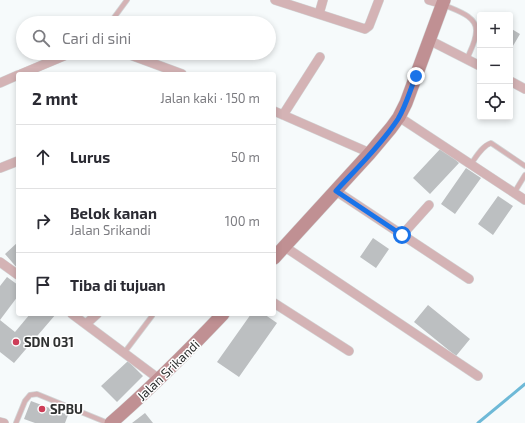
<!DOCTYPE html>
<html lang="id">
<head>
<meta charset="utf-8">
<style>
  :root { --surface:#fff; --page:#f7f7f7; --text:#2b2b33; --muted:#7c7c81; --line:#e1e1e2 }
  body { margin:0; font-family:"Exo 2",sans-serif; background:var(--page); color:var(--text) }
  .controls { position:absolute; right:12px; top:12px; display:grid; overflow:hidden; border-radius:4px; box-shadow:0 2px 6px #0003 }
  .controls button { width:36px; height:36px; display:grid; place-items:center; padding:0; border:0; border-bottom:1px solid var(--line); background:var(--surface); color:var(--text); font:20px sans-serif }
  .stop { position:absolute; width:12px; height:12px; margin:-9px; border:3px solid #1a73e8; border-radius:50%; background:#fff }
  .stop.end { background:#1a73e8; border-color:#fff; box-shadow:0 1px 4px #0008 }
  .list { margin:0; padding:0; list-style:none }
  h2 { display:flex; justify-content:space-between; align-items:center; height:52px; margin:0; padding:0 16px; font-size:17px }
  h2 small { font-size:13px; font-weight:400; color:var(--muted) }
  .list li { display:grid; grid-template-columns:26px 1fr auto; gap:12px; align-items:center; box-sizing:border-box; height:64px; padding:0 16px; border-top:1px solid var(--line) }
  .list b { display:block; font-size:15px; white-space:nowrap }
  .list p { margin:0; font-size:13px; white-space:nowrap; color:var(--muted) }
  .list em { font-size:13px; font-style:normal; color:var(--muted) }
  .icon { flex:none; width:22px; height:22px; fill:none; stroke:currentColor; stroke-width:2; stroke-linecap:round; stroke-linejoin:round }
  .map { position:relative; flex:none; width:525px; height:423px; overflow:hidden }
  .search { position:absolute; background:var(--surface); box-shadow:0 2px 6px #0003; left:16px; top:16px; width:260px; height:44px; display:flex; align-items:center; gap:10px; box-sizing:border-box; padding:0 14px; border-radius:22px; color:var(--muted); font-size:15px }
  .panel { position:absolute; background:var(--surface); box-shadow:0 2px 6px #0003; left:16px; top:72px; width:260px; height:244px; border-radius:4px }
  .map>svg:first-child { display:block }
</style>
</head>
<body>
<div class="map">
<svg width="525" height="423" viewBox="0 0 525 423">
  <rect width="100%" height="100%" fill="#f6fafb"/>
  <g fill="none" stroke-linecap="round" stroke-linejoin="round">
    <!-- stream -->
    <path stroke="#6eb9d7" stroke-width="3" d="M478,423L525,384"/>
  </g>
  <!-- building -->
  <path fill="#bcbfc1" d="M510,28L520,34L510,51Z
    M442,147L459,163L430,194L413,178Z
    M466,168L481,178L455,214L441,204Z
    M498,196L513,206L493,235L478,224Z
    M373,238L389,249L376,268L360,257Z
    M18,242V269L5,254Z
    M7,277L18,285V296L0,320V286Z
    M428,305L470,339L456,356L414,322Z
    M30,314H56L14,363L0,352V320L15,332Z
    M251,314H264L277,323L239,377L217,362Z
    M128,361L143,376L117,402L101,386Z
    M31,401L68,415L65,423H35L24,419Z
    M145,413L153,423H132Z"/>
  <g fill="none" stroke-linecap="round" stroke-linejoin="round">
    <!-- service casing -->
    <g stroke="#d2d6d7" stroke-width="6">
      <path id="service" d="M444,5C455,10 478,16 476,32C476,41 470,51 467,59
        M110,23L127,0
        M471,164C476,157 482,146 491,143L525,166
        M514,193L525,175
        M124,353L152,316
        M16,423L25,401L30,395L37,394L108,423"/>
    </g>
    <!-- minor casing -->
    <g stroke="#d2d6d7" stroke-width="10">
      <path id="minor" d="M275,0L365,29L369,26L379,0
        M429,0L443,4
        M319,14L323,0
        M429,40L480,66
        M125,53L182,74
        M21,74L71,53
        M510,81L525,89
        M0,83L18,75
        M274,111L370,153
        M283,115L320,57
        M399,117L525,200
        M0,168L18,161
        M336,191L469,279
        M402,235L429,205
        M285,247L478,376
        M0,262L18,275
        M274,303L349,351
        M72,314L159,379
        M86,324L97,314
        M0,422L4,423"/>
    </g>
    <!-- secondary casing -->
    <g stroke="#d2d6d7" stroke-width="14">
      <path id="secondary" d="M274,258L370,153L391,128L399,117L406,103L444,0
        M111,423C150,389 187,352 223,314"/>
    </g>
    <!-- service -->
    <use href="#service" stroke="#d4b3b5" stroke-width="4.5"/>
    <!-- minor -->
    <use href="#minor" stroke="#d4b3b5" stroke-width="9"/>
    <!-- secondary -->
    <use href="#secondary" stroke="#c09093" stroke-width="13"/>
  </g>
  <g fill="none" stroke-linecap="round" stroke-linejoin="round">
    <!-- route -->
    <path stroke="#1a73e8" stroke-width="5" d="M402,235L336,191C357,168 381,145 398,119C406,106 410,90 416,76"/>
  </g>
  <!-- markers -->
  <g fill="#cd3d58" stroke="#fff" stroke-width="1.5">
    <circle cx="16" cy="342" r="4"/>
    <circle cx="42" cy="409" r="4"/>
  </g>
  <g text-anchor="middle" stroke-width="3" stroke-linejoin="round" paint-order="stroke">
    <!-- poi labels -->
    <g font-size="13" font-weight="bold" fill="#2f3131" stroke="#fff" text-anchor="start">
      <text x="24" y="347">SDN 031</text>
      <text x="50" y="414">SPBU</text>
    </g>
    <!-- street labels -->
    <g font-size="13" fill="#2f3131" stroke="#fff">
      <text transform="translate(168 370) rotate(-44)" y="5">Jalan Srikandi</text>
    </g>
  </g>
</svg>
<div class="controls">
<button>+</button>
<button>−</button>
<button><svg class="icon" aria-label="locate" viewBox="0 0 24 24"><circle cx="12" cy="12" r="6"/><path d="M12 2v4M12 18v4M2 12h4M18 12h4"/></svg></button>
</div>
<div class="stop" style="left:402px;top:235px"></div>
<div class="stop end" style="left:416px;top:76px"></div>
<div class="search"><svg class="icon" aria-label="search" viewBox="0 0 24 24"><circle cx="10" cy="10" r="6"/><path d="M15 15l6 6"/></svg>Cari di sini</div>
<section class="panel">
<h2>2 mnt<small>Jalan kaki · 150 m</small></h2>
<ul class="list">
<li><svg class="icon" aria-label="ahead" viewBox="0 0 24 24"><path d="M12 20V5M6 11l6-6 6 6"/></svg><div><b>Lurus</b></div><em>50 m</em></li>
<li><svg class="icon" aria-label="right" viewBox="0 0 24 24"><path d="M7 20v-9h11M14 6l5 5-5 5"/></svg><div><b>Belok kanan</b><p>Jalan Srikandi</p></div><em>100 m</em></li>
<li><svg class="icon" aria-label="arrive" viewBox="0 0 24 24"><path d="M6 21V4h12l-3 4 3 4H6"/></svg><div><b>Tiba di tujuan</b></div></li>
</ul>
</section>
</div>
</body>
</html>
